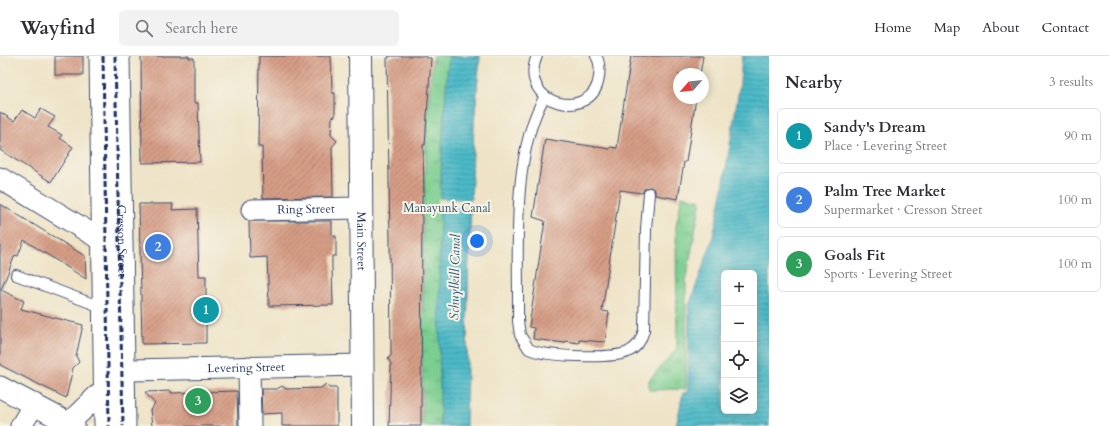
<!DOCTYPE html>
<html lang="en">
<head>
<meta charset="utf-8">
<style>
  :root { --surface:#fff; --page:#f2f2f3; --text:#2b2b33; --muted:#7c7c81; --line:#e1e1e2; --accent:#1f6fb2 }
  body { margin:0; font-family:Cardo,serif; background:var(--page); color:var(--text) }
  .controls { position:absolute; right:12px; bottom:12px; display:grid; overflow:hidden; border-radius:6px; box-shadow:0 2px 10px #0003 }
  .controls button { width:36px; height:36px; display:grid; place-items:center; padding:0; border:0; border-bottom:1px solid var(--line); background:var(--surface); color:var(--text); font:20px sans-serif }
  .compass { position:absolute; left:673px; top:12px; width:36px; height:36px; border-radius:50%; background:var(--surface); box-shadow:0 2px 10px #0003; rotate:242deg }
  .you { position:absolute; left:477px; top:185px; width:14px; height:14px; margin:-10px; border:3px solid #fff; border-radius:50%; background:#1a73e8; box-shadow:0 0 0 6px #1a73e833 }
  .badge { display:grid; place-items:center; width:26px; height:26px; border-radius:50%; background:var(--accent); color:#fff; font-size:13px; font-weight:700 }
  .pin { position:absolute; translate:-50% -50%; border:2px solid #fff; box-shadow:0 1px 4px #0006 }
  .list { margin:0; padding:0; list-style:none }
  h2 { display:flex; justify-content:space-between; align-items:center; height:52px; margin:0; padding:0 16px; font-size:17px }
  h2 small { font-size:13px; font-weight:400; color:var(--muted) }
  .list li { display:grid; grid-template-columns:26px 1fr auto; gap:12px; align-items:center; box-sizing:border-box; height:56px; margin:0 8px 8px; padding:0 8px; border:1px solid var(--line); border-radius:6px }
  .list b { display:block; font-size:15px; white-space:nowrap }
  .list p { margin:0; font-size:13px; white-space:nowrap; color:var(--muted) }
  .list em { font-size:13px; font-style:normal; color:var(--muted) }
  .icon { flex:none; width:22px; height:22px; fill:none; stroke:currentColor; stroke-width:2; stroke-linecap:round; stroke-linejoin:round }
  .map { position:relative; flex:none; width:769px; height:370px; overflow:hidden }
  header { display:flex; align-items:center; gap:24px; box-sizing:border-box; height:56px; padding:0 20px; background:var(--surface); border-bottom:1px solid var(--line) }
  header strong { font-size:19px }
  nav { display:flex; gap:22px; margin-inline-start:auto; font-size:14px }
  .search { width:280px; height:36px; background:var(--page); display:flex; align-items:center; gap:10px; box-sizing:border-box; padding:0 14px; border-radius:6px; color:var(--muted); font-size:15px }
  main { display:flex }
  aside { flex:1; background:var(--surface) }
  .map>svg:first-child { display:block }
</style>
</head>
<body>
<header>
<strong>Wayfind</strong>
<div class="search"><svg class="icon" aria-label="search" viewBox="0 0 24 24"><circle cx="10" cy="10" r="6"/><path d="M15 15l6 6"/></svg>Search here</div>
<nav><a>Home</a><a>Map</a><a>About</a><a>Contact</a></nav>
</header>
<main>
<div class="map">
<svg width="769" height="370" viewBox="0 0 769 370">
  <defs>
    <pattern id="park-tufts" width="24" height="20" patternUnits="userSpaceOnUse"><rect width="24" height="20" fill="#7bce90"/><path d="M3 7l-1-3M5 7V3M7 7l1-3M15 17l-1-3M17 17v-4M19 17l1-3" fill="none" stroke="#64a879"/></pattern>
    <pattern id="water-rules" width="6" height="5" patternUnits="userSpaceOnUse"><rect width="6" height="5" fill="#4dbac7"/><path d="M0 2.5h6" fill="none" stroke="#3f98a5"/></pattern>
    <pattern id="building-hatch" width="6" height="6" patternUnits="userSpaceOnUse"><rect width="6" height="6" fill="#d69d85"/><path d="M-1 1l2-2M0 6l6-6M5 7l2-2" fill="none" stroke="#ad8070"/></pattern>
  </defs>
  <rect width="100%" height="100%" fill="#f7f3e8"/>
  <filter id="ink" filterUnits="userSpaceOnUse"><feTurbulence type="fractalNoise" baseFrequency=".025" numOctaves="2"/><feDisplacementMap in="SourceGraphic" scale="8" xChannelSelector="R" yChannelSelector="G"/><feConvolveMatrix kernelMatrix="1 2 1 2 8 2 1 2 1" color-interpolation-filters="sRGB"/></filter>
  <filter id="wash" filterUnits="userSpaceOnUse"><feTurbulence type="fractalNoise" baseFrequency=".012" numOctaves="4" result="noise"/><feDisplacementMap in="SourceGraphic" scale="16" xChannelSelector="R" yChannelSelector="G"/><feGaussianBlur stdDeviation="0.9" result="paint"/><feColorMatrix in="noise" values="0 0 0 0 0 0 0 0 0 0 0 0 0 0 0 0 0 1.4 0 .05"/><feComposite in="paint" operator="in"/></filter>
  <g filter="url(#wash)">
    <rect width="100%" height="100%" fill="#eee3c6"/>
    <!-- park -->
    <path fill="url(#park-tufts)" stroke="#4b7e77" d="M433,0H480L474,66L468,224L466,370H422L423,156L427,63Z
      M682,140L701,144L686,224V333L649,334V324L677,293L676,170Z"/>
    <!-- water -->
    <path fill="url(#water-rules)" stroke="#347492" fill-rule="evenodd" d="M449,0H480L474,66L468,224L466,370H440C440,247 436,123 449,0Z
      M742,0H769V370H676L683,337L688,336L689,250L712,185L722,137L740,27ZM724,217H754V355H724Z"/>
    <!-- pier -->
    <path fill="#eee3c6" d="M438,143L474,144L473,153L438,151Z"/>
    <g id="blocks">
      <!-- building -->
      <path fill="url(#building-hatch)" d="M55,0H83V19H55Z
        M141,0H189V2H194V47H198L200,106L142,107Z
        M259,0H331L332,37H335V60L332,61L331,79L337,85L332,91L333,141L263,142L262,91H258Z
        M389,0H426V2H431L425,89H423L424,139H422L421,370H389L391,308L388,302L391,300L390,186L387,2H389Z
        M631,0H703L700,18H679V42H696L686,106H684L678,143L655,139V134L650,131L644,133L642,137L620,134L602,255L609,256L605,286L579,284V287L565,285V287L533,283L534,272L529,271L545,165L533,161L545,83L610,93V91L617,92Z
        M41,53L55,61L48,71L62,79L60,82L73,91L51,126L0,94V56L14,65L22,54L35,62Z
        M0,148L85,200L86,223L24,184L18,200L15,199L1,234L24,245L21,253L83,269L76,300L79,306L73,312L66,342L0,309Z
        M139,148H173L172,154L197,153L199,220H206V287L142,288Z
        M249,165H332V180H336V200H332V210L333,249L269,250L267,201L250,202Z
        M326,328L329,332H337V370H282V357L262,358L261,333H277L282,330L286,333L321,332Z
        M171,335V337L237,335L238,370H152L150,354L155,348L145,336Z"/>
    </g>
  </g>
  <g filter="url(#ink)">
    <use href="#blocks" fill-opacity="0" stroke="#3b4a6e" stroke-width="1"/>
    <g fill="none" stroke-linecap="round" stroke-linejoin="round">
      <!-- service casing -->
      <g stroke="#3b4a6e" stroke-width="12">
        <path id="service" d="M537,0C516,50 594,67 599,21C600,14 600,6 596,0
          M545,40C510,99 519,199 518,265L520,279L529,293C545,301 612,303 628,296C638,291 641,284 644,274L646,173L649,137
          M16,219L96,249"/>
      </g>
      <!-- minor casing -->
      <g stroke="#3b4a6e" stroke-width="23">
        <g id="minor">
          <path d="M100,0L105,370"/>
          <path id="s1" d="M119,0L125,370"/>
          <path d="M0,122L95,180"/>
          <path id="s2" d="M252,154L361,152"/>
          <path d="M249,311L250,370"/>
          <path id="s3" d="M131,314L362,309"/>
          <path d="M0,331L74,370"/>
          <path d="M69,367L97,340"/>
          <path d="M21,370L34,348"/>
        </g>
      </g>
      <!-- tertiary casing -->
      <g stroke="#3b4a6e" stroke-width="24">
        <g id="tertiary">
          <path id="s4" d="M360,0L363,370"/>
        </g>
      </g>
      <!-- service -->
      <use href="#service" stroke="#fff" stroke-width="10"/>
      <!-- minor -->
      <use href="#minor" stroke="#fff" stroke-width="21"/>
      <!-- tertiary -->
      <use href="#tertiary" stroke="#fff" stroke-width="22"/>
      <!-- rail -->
      <path stroke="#1b2f5e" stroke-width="3" stroke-dasharray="6 3" stroke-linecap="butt" d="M103,0L109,370
        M115,0L123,370"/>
    </g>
  </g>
  <g text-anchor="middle" stroke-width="4" stroke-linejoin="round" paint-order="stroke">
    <!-- park labels -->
    <g font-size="12" fill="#33576a" stroke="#f7f3e8">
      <text x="447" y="156">Manayunk Canal</text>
    </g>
    <!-- street labels -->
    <g font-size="12" fill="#1b2f5e" stroke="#f7f3e8">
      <text dy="4" stroke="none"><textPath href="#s2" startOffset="54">Ring Street</textPath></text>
      <text dy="4" stroke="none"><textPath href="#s1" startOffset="185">Cresson Street</textPath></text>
      <text dy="4" stroke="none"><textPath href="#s4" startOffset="185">Main Street</textPath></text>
      <text dy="4" stroke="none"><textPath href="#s3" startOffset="115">Levering Street</textPath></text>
    </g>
    <!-- water labels -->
    <g font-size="13" font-style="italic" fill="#2a597e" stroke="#f7f3e8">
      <text transform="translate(454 221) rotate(-89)" y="5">Schuylkill Canal</text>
    </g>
  </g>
</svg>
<div class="controls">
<button>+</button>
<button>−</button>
<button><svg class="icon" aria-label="locate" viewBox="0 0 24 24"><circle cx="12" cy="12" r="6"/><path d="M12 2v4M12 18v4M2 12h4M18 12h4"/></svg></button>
<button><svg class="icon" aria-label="layers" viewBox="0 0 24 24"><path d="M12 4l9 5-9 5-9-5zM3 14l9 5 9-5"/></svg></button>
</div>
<svg class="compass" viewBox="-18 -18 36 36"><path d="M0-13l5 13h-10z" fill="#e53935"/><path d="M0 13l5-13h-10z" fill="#7c7c81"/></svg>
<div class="you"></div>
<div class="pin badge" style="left:206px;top:254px;background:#0f9aa8">1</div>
<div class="pin badge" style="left:158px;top:191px;background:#3f7fe0">2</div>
<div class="pin badge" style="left:198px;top:345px;background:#2e9e5b">3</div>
</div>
<aside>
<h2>Nearby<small>3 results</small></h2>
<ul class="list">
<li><span class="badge" style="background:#0f9aa8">1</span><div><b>Sandy's Dream</b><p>Place · Levering Street</p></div><em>90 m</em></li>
<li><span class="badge" style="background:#3f7fe0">2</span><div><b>Palm Tree Market</b><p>Supermarket · Cresson Street</p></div><em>100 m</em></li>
<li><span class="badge" style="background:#2e9e5b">3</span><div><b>Goals Fit</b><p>Sports · Levering Street</p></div><em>100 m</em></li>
</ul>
</aside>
</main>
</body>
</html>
